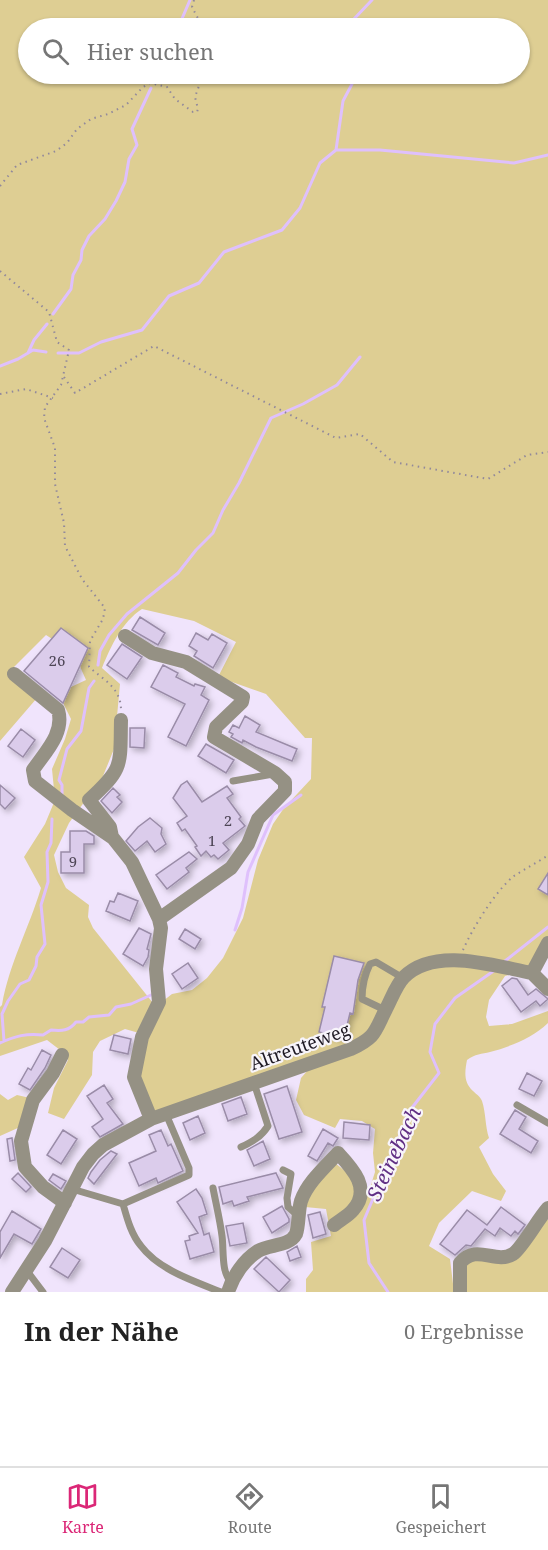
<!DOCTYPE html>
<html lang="de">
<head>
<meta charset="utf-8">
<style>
  :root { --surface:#fff; --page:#f2f2f2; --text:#222; --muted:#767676; --line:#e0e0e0; --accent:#db2777 }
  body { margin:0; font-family:"Noto Serif",serif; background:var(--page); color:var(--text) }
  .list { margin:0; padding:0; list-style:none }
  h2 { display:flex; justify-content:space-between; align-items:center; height:78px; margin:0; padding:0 24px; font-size:26px }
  h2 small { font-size:20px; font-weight:400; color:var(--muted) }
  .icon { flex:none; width:33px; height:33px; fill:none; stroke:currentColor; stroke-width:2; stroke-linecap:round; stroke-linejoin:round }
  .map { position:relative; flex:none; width:548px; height:1292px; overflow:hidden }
  .search { position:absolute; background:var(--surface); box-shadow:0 2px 4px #0004; left:18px; right:18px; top:18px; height:66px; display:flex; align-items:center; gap:15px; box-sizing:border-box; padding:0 21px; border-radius:33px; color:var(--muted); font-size:22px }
  .sheet { height:174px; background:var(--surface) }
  nav { display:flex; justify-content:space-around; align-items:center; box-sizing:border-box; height:84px; border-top:2px solid var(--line); background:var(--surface); font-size:16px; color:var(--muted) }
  nav a { display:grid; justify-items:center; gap:3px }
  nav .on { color:var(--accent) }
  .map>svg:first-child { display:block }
</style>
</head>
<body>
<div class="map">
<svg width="548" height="1292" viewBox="0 0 548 1292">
  <defs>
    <filter id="shadow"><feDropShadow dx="3" dy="3" stdDeviation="3" flood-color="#0004"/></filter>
  </defs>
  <rect width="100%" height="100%" fill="#f0e4fc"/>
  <!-- green -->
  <path fill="#dece93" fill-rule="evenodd" d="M0,0H548V937L531,969L505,976L489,1000L486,1017L489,1026L512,1024L548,1011V1023C532,1038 512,1046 490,1052C482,1054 475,1054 467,1060C465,1071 463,1082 473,1091C476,1094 480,1096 482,1101C486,1113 485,1126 489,1138L479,1147L493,1174L506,1191L501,1201L472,1191L439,1223L429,1246L450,1259L454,1292H306V1279L313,1270L311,1242L331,1236L326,1209L305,1207L317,1182L334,1162L369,1191L375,1172L373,1153L375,1129L362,1121L340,1119L335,1128L304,1115L296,1100L301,1078L308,1070L154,1113L139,1079L146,1036L163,1001L172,994L192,990L207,978L223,958L243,918L258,860L273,824L284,808L311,779L312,738H305L266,694L218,677L236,642L194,621L142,609C122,622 111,646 102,668L120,684L114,749L103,776L69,823L54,855L58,872L66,888L89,905L88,917L93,928L153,1003L139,1033L125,1029L100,1041L93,1052L92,1075L64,1119L48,1113L54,1088L68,1060L60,1050L47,1040L0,1056V1007L2,1005C9,964 29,928 41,888L24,857L45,824L55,800L52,769L65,739L71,719L58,693L86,680L74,653L46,635L14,667L16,678L37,698L0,741ZM28,28H520V74H28Z
    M0,1094L8,1100L17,1095L30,1098L20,1127L0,1136Z
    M545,1219L548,1220V1292H464L463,1269L473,1258L502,1261Z"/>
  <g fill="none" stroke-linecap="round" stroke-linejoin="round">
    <!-- stream -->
    <path stroke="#dfc0fc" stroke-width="3" d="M178,28L190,0
      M353,28V20L372,0
      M154,81L158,74
      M336,150H380L514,163L548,155
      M53,314L71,289L73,275L81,260L82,250L89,236L105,219L116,201L125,182L129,159L137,145L132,129L151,88
      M28,353L34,340L47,324
      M58,353H79L101,342L142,330L169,296L199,283L224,252L282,230L300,208L320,163L336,150L343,101L352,84V74
      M0,366L18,359L33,350L46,352
      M98,665L100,651L109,635L127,614L178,573L196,550L213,533L223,510L239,483L271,418L303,404L337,385L360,357
      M62,797V785L59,780L67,749L81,731L89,688L94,681
      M235,930L242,908L248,872L273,815L301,795
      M505,961L548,927
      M4,1041L2,1014L8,1001L20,984L29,980L36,966L37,957L45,944L41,905L48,882L47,852L51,843L52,819
      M0,1043C15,1036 27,1033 43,1035L51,1030C62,1031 69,1031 76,1022H83L89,1017L109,1015L116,1007L131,1004L151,995
      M388,1292L369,1263L364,1220L411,1109L439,1073L430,1052L435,1024L455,998L495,970"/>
  </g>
  <!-- building -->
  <path fill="#dbcceb" stroke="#9a8ca8" stroke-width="1.5" filter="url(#shadow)" d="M140,617L165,633L158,645L132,630Z
    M61,628L88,648L63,703L24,671Z
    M196,633L208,640L212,634L227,643L213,668L194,656L197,651L189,646Z
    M122,644L142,657L127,679L107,665Z
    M163,665L178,673L176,677L194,686L195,684L205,687L201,695L209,700L186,746L168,737L185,704L151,687Z
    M245,716L260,725L256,732L297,749L292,761L256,747L243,740L242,743L231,737L233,734L229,732L233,725L239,728Z
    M130,728H145L144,748L130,747Z
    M21,729L35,740L23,757L8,746Z
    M206,744L234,760L226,773L198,756Z
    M187,781L202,802L227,786L233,794L227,798L241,817L239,819L245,826L223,843L229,850L218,859L214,855L211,857L206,851L201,856L195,847L197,846L185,829L182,831L177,823L187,816L173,798L181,785Z
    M0,785L15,798L5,809L0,804Z
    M113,788L120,795L117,797L122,802L112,813L101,801Z
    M150,818L162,828L161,834L166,844L155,852L147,841L135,851L126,841L138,827Z
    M70,831H86L94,836V844H84V873H61V852H70Z
    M189,852L197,859L186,868L189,872L167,889L156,875Z
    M548,873V895L538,889Z
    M118,893L138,901L130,921L106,911L110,901L114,902Z
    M139,928L151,934L147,949L149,950L148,957L143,966L123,954Z
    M185,929L201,939L195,949L179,939Z
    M334,956L364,963L358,980L353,1014L350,1013L344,1038L319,1032L325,1007H322Z
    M188,963L198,978L182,989L172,974Z
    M512,978L517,979L528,995L536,989L548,999L540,1006L536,1001L521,1012L502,986Z
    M114,1035L131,1039L128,1054L110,1050Z
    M42,1050L51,1055L45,1068L30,1090L19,1084L28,1068L31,1070Z
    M527,1073L542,1081L534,1096L519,1089Z
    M104,1085L113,1099L107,1103L123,1124L100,1137L92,1127L103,1119L87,1096Z
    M287,1086L302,1132L279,1139L264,1094Z
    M241,1097L247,1114L228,1121L222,1104Z
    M515,1110L526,1117L519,1129L538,1141L531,1153L500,1134Z
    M198,1116L205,1133L190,1140L183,1123Z
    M344,1122L370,1125L369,1140L343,1138Z
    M323,1129L338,1138L333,1146L328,1143L317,1161L308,1156Z
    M63,1130L77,1139L61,1164L47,1155Z
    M161,1130L168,1146L171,1144L183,1171L158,1183L156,1178L139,1186L129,1163L156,1151L149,1135Z
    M12,1138L15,1160L10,1161L7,1139Z
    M263,1141L270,1159L254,1166L247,1150Z
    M111,1151L117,1154L94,1184L88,1178L91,1172L100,1160Z
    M18,1173L31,1187L26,1192L12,1179Z
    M276,1173L283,1188L247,1197L249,1201L234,1206L232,1201L223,1204L219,1187Z
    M53,1174L66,1181L61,1189L49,1180Z
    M196,1189L202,1198L207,1214L199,1217L204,1235L209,1233L214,1252L190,1259L185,1241L190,1240L189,1236L198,1233L177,1202Z
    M282,1206L289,1219V1222L272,1233L263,1217Z
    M501,1207L525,1225L518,1234L515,1231L511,1236L500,1228L495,1236L485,1229L471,1246L466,1245L455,1255L440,1244L467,1210L487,1225Z
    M12,1211L41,1229L32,1244L14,1234L0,1258V1232Z
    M320,1212L326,1234L313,1238L308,1215Z
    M243,1223L247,1243L230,1246L226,1226Z
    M297,1246L301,1257L290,1261L287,1252Z
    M62,1248L80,1260L68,1278L50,1267Z
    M266,1257L290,1280L279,1292L254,1269Z"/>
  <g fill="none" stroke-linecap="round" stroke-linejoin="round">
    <!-- path -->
    <path stroke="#92899b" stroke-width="2" stroke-dasharray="1.5 4.5" stroke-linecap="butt" d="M194,0L192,7L203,28
      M0,186L17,165L56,151L67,143L77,129L91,119L108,114L126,105L143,87L150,83L167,87L175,99L193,112H197L198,109L195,97L200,83L197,74
      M0,271L49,312L57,342L69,350L61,385L45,407L44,418L55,448V484L64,523L65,546L82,579L105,608L103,619L90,641L89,667C104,680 121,688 121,710
      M64,377L75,393L154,346L336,438L360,434L393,462L488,479L527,455L548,452
      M0,394L26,389L53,398
      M463,950C472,929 496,890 514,876C525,869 536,863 547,856"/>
    <!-- service -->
    <path stroke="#959184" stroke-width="7" d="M233,781L273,774
      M385,1010L362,999C362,986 364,976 370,964L376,962L403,978
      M517,1105L548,1123
      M241,1147C252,1142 261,1137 268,1126L254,1083
      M283,1170L291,1174L287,1198L288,1207L297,1215
      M213,1188C216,1204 220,1220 222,1236C224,1250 221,1272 231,1282
      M72,1189L123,1204C127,1218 131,1234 141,1246C159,1270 194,1281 221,1292
      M123,1204L189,1175V1168L166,1114
      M27,1271L43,1292"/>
    <!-- minor -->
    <path stroke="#959184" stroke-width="14" d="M125,636L152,653L186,662L243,697L242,702L216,727L214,737L275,773L285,782V791L258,819L248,844L231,868L159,919
      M14,674L58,710C65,733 45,752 33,770L35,781L72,810L113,838L132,862L159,919L161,928L156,969L159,1002L142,1037L134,1077L151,1119
      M112,837L110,827L89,800C124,768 120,766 121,720
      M532,973L548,989
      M62,1055L53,1073L33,1100L21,1141L25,1167L43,1187L65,1203
      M12,1292L45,1241L83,1167L93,1154L103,1145L151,1119L351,1049C376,1037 374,1033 386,1009C391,1000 396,985 404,977C435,946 494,966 532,973L548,943
      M228,1292C233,1276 244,1260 258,1251C269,1244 289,1247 296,1234C299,1226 298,1211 301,1201C307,1183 325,1167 338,1153C352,1168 372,1189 353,1210C348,1216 340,1220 334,1225
      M460,1292V1263C477,1243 495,1265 513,1254C522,1248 538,1219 548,1208"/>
  </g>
  <g text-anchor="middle" stroke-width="4.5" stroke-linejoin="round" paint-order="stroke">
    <!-- number labels -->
    <g font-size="15" fill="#4e4656">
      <text x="57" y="666">26</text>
      <text x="228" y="826">2</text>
      <text x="212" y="846">1</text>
      <text x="73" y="867">9</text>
    </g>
    <!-- street labels -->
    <g font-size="18" fill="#1f1a24" stroke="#f8f5fb">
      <text transform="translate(300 1047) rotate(-20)" y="6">Altreuteweg</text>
    </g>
    <!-- water labels -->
    <g font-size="20" font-style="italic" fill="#602f84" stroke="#f8f5fb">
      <text transform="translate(394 1154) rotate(-65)" y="7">Steinebach</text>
    </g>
  </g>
</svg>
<div class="search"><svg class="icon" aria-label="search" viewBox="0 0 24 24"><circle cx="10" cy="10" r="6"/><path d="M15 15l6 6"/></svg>Hier suchen</div>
</div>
<section class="sheet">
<h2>In der Nähe<small>0 Ergebnisse</small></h2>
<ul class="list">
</ul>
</section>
<nav>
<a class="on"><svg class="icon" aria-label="map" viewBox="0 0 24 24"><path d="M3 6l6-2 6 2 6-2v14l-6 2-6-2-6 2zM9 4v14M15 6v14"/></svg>Karte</a>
<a><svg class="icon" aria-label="directions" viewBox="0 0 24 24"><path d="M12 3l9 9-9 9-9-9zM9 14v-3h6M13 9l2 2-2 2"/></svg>Route</a>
<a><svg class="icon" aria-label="saved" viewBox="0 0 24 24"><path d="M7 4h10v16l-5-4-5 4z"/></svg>Gespeichert</a>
</nav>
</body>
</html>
